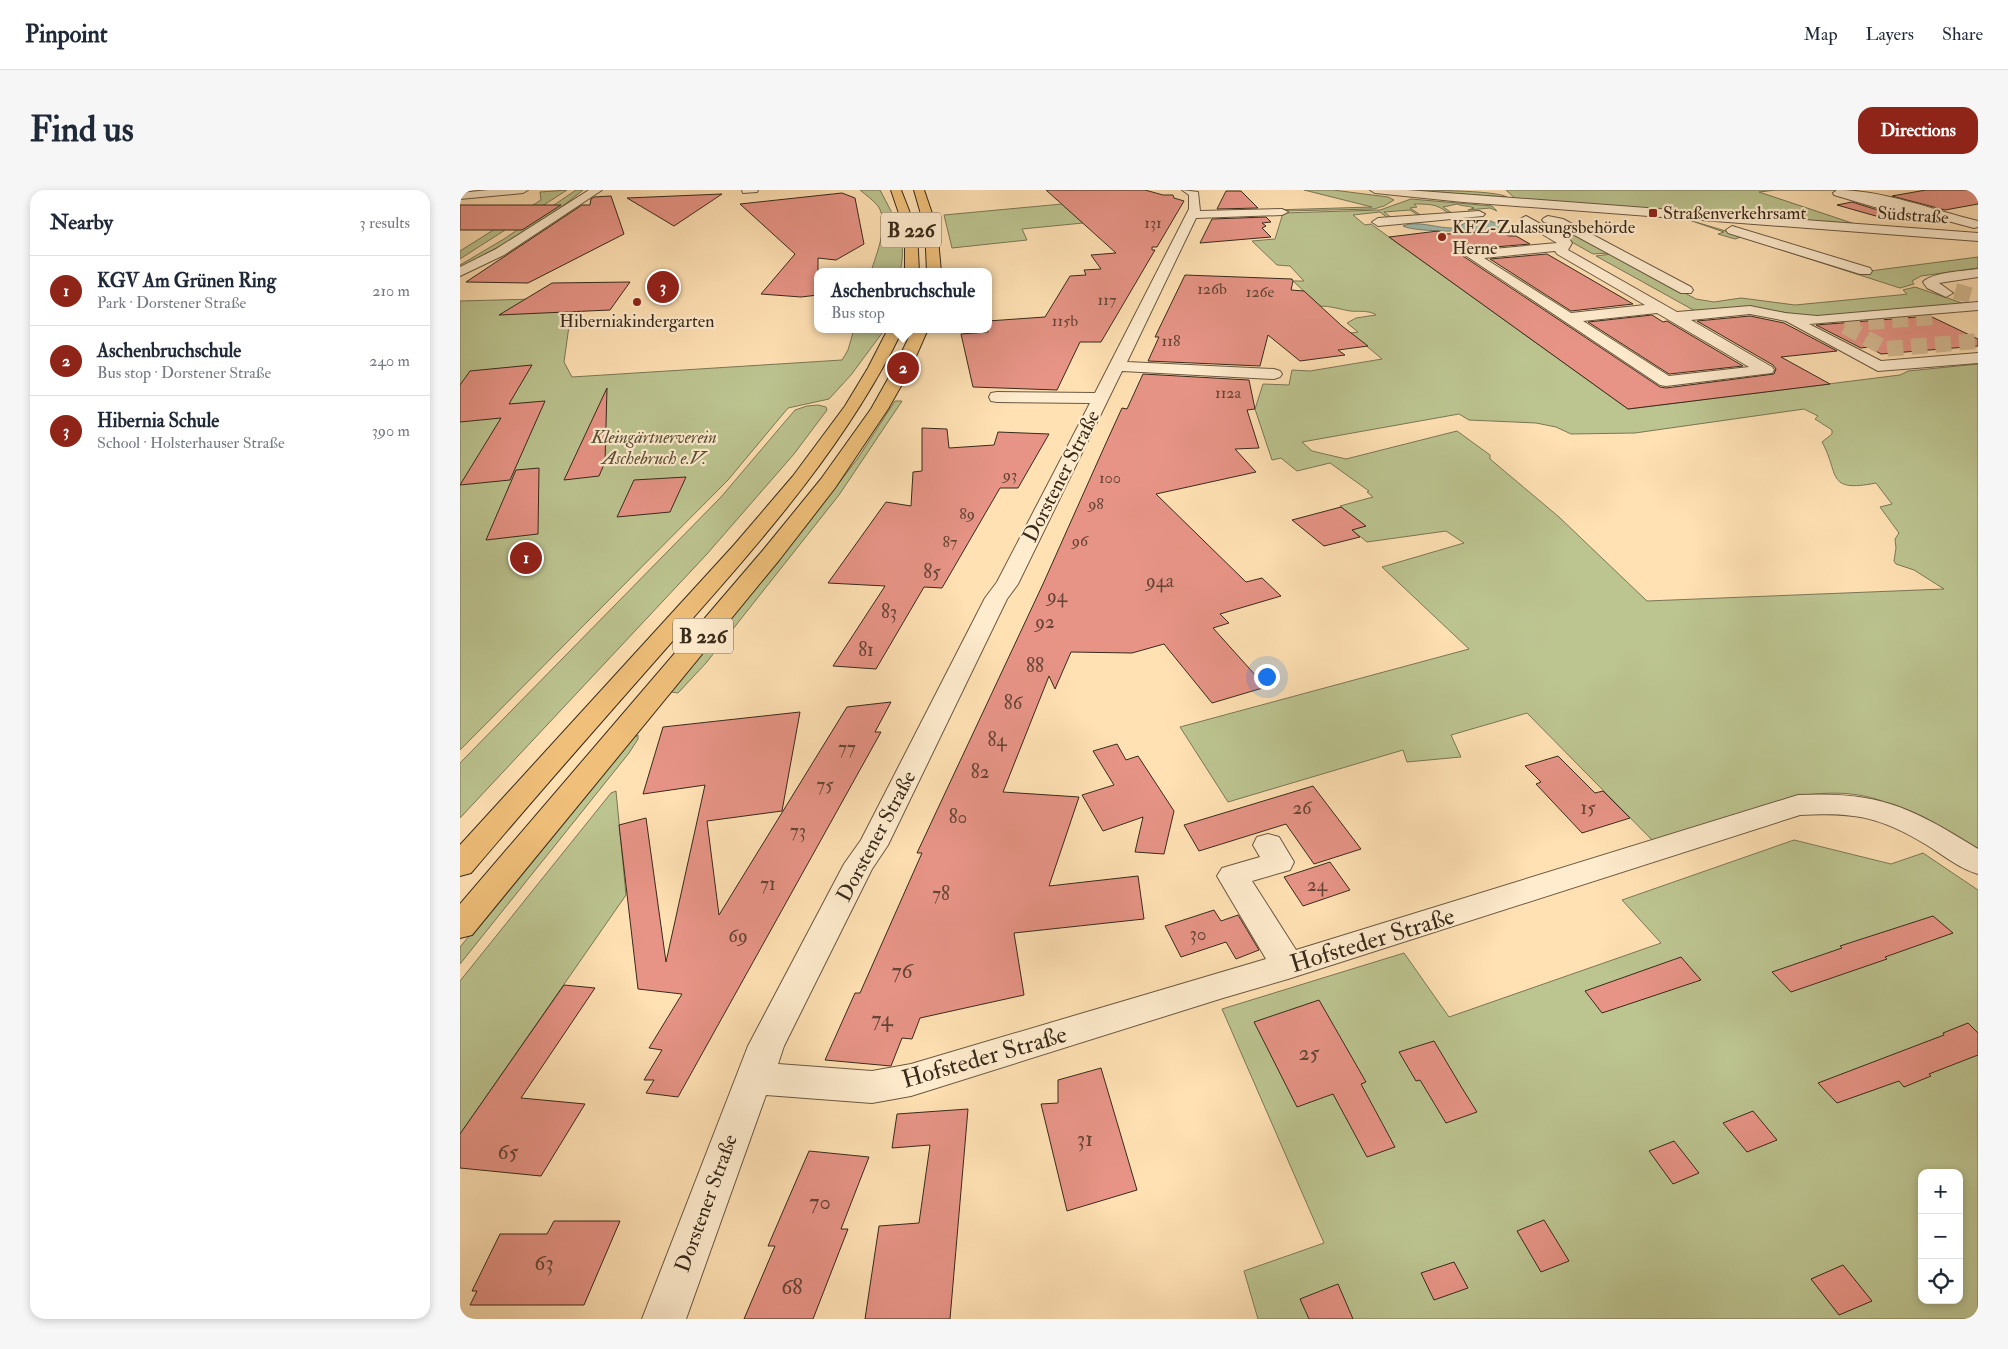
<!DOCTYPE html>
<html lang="en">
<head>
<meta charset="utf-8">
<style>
  :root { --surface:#fff; --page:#f6f6f7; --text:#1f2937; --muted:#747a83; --line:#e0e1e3; --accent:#8f2418 }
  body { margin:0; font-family:"IM FELL Double Pica",serif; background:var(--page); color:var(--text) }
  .controls { position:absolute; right:15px; bottom:15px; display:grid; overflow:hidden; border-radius:10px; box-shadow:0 2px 8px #0003 }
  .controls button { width:45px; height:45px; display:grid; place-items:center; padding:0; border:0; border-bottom:1px solid var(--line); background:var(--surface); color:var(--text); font:25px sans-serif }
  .you { position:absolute; left:806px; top:486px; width:18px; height:18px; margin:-12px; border:4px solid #fff; border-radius:50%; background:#1a73e8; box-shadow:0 0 0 8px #1a73e833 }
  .badge { display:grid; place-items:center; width:32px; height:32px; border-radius:50%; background:var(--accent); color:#fff; font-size:16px; font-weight:700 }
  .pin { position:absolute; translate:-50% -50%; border:2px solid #fff; box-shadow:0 1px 5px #0006 }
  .popup { position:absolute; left:354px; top:78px; width:178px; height:65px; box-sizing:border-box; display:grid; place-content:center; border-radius:10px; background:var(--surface); filter:drop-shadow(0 1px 4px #0005); font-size:16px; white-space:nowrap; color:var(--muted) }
  .popup b { font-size:19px; color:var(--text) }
  .popup::after { content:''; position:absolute; left:50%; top:100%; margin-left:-10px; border:10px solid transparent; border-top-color:var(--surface) }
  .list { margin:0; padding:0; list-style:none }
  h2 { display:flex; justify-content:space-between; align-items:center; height:65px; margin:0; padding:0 20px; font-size:21px }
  h2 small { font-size:16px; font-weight:400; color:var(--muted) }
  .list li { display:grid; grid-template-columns:32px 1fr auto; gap:15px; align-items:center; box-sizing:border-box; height:70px; padding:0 20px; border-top:1px solid var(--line) }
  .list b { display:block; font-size:19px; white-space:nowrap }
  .list p { margin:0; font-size:16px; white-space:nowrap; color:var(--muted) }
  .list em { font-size:16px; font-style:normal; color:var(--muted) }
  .icon { flex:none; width:28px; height:28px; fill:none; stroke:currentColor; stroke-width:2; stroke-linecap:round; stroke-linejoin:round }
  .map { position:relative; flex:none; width:1518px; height:1129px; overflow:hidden; border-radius:15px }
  header { display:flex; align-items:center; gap:30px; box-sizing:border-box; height:70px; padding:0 25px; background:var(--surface); border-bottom:1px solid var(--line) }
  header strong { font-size:24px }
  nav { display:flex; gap:28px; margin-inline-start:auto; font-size:18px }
  .intro { display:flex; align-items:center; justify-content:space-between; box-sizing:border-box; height:120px; padding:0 30px }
  h1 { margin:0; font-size:35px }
  .button { padding:12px 22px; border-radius:15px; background:var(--accent); color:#fff; font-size:18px; font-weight:700 }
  main { display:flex; gap:30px; padding:0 30px }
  aside { flex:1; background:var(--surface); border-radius:15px; box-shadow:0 2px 8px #0003 }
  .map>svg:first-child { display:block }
</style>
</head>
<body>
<header>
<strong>Pinpoint</strong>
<nav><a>Map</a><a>Layers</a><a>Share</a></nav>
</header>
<div class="intro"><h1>Find us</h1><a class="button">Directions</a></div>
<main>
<aside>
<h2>Nearby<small>3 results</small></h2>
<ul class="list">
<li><span class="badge">1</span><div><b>KGV Am Grünen Ring</b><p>Park · Dorstener Straße</p></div><em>210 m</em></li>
<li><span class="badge">2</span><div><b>Aschenbruchschule</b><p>Bus stop · Dorstener Straße</p></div><em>240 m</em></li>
<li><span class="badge">3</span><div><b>Hibernia Schule</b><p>School · Holsterhauser Straße</p></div><em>390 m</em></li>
</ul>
</aside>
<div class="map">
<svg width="1518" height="1129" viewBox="0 0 1518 1129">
  <rect width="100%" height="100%" fill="#ffe1b4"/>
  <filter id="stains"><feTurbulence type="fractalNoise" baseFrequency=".004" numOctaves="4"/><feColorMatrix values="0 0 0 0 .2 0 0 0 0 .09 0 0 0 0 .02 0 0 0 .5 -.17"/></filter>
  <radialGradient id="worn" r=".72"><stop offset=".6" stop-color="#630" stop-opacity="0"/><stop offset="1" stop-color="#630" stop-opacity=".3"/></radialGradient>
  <!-- green -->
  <path fill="#bcc490" stroke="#7a7756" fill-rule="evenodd" d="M107,0L0,69V61L81,10L80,2Z
    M116,0H123C86,31 43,55 0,78V75L44,49Z
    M400,0H420C435,29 448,48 440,82H411C416,64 430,34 418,16C413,10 406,5 400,0Z
    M844,0H873L928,7L934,10L924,16L914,19L825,21L822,20L751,22H748L912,17Z
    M938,0C957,0 1036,0 1047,7Z
    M1046,0H1391H1316L1299,2L1398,35L1058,11Z
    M951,9L1032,16L1037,21L1030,18L1008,20L1014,18C1008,15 1003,17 997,14L983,17L992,23C985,23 983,18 976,16C971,14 960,14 954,14L957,17L950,18L962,26L958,25L950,20L924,22L932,28H928L920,22L893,25L905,35L911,34L1168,219L1440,185L1448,181L1518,174V667L1422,611C1391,600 1360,602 1329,608L1195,653L1067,523L991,545L1001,567L947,572L943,560L768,612L720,537L1009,459L922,377L1004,353L986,341L907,352L892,340L905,336L880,316L913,307L907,302L909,301L870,273L837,281L821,268L812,270L795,219L803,194L829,195L832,180L850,181L922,169L891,143L898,142L887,133L896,128L916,125L915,124C906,120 899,122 890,121C879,119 871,116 860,116L833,91H844L830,76L817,75L792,51L815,49L823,23L920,20ZM1344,219L1358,226L1355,229L1372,240V244L1362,252C1380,284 1365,303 1416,293L1432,314L1420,317L1439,343L1435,349L1436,358L1434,371L1436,374L1454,380L1484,399L1187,411L1099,327L1030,269V265L997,241L886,269L852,261L842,252L999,224L1009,230L1076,233L1096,237L1111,244L1175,243Z
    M602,14L623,33L562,39L567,50L492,58L484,25Z
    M1229,30L1402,82L1518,67V78L1461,86L1452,91L1454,94L1440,98L1281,47L1275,49L1258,44L1264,42Z
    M1085,32L1096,33L1149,63L1133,64L1080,34Z
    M1152,64L1236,109L1254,112L1281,108L1335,115L1439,105L1447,104L1443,100L1455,97L1505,114L1365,126L1340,125L1296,118L1237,122L1136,66Z
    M112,108L105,136H109L104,172L112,187L382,170L388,160L394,139H425L391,185L369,209L328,218L268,290L0,560V111Z
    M435,211H442L379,305L246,473L218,503L211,502L366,310L398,268Z
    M358,215L366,217L367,220L334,264L247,364L0,628V573L261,307L335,220L347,216Z
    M178,545V549L169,563L0,774V757L172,549Z
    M156,601L166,705L0,944V791L151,603Z
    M1334,650L1431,674L1463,663L1518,700V1129H798L784,1081L864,1053L762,819L944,763L989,827L1201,753L1162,710ZM1462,983H1499V1110H1462Z"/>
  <!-- water -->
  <path fill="#a0bdb0" stroke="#768274" d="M1017,30L1031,31L1045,38C1032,42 955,43 943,36C957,30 976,38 991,38C1002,38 1004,30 1017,30Z"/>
  <!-- building -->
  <path fill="#e79486" stroke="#382a1b" d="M586,0H685L703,5H713L714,8L724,11L697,57H692V60H695L641,152H620L597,200L513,197L501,144L528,142V131L585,127L610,86L626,85L624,80L641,79L631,65L656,63Z
    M1466,0H1518V14L1485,20L1432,6Z
    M766,1H781L798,18L757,19Z
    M382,3L395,8L404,54L376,70L358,68V105L341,107L301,104L335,64L280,14Z
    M262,4L214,36L167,8Z
    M151,6L164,44L68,93L6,92L122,15H130L131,9L134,7Z
    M1392,12L1437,26L1458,25L1430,30L1377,15Z
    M0,15H101L62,40H0Z
    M806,27L811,32L802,33L806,36L802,38L811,47L740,53L752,29Z
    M978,41L986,44L1040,41L1049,46H1056L1070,54L1011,59L1003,66L1200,197L1206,198L1314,184L1316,179L1313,175L1237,131L1290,126L1324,133L1377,161L1321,167L1370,194L1168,219L929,47Z
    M1087,64L1168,111L1173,114L1111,121L1030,69Z
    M725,85L832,89L833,91L831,100L844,101L882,136L908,156L878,160L885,165L840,171L808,145L800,176L688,171L699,147H695Z
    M170,92L150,120L39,125L92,93Z
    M1192,125L1203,132L1207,131L1283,176L1209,184L1128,132Z
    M1470,126L1518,149V156L1421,164L1409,157L1401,158L1356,135Z
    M72,175L49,214L85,211L50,290L0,295L41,228L0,232V195L10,181Z
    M683,184L789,190L795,219L787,220L799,258L775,259L796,282L696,304L786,392L802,388L821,406L760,424L769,433L753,438L806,497L752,513L704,454L672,463L611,462L595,499L589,486L543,602L619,607L589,696L678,686L684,729L554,743L564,805L460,828L452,849L442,848L431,876L365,870L395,803H400L462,663H457L583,394L646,253L662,218L667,219Z
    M147,198L145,272L139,286L104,290Z
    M462,238L487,239L489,258L534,255L538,242L589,244L558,298H540L482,398L464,397L416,479L373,476L425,396L368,393L426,312L451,316L453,282L462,281Z
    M79,278L78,344L26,350L56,280Z
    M226,287L210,322L157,327L174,290Z
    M881,317L906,336L892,340L900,347L864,356L832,330Z
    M431,512L415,542H421L218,907L186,903L194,890H184L202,860L189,858L222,804L178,799L159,635L186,628L206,772L245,595L183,604L203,537L340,522L322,621L247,631L259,725L387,517Z
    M657,554L666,570L678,566L714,621L704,664L675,662L683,627L643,641L622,605L654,595L633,561Z
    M1098,566L1135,603L1143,601L1170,628L1122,643L1076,594L1081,592L1065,576Z
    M853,596L901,659L854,674L826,634L739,661L724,635Z
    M870,672L890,700L843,716L824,687Z
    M754,720L761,731L778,725L799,760L776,769L766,752L721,767L705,736Z
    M1473,726L1493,743L1425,767L1427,769L1331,802L1312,782L1382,758L1380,756Z
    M1221,767L1241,790L1142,823L1125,801Z
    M104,795L135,798L61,908L125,914L81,986L0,978V944Z
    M859,810L906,892L901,894L935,957L907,967L873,904L837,917L794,832Z
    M1508,833L1518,843V865L1469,884L1471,886L1444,897L1439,891L1377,913L1358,893L1484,845L1483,843Z
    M974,851L1002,898L1017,922L986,933L960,890L956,891L939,862Z
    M641,878L677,1000L607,1021L581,914L598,913V890Z
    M508,919L490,1129H405L419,1036L459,1033L470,955L432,958L437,924Z
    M1293,921L1317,950L1287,962L1263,933Z
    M1214,951L1239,983L1213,994L1189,961Z
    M349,961L409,967L381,1039H388L353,1129H284L315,1056H308Z
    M1084,1030L1109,1071L1081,1082L1057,1041Z
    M94,1031H160L124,1115H10L17,1101H12L40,1044H87Z
    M994,1072L1008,1098L974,1110L961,1083Z
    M1383,1075L1412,1111L1379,1125L1351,1089Z
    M878,1094L893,1129H849L840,1109Z"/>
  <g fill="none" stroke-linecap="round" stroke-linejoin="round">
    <!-- minor-tunnel -->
    <path stroke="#d7bc95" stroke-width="16" stroke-dasharray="16 8" stroke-linecap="butt" d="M1495,101L1517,107
      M1472,127L1381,134L1426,159L1518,151"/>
    <!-- minor casing -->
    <g stroke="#6a5841" stroke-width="2">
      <path id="minor" d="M28,0H68L63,3L0,9V3Z
        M129,0H142L44,65L0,86V77L36,59Z
        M282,0H298L297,2L283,3Z
        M722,0L738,2L740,21L822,19L828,22L822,25L736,28L667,172L814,179L820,181L822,184L820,187L814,189L662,181L558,394L547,409L428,655L412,679L324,856L318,874L412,881L451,874L806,769L757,686L762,678L800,667L793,655L797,647L808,644L819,647L834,672L830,680L792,691L836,760L1338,605C1418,601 1451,617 1518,659V684C1498,678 1482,664 1465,654C1419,626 1392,622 1340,625L828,789L763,808L451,906L412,913L306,905L226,1129H182L288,856L384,674L401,650L525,408L537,392L630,213L537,212L531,211L529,207L531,203L537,202L635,203L729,19V5Z
        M910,0H947L1518,43V51L1003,12L915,3Z
        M1377,0C1424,0 1472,20 1518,31V37L1514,38L1454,22L1438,24L1374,5L1373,3Z
        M1019,21L1025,24L1023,26L918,36L912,32L918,28Z
        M1066,26L1110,50L1112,53L1108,60L1217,122L1290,116L1325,123L1357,126L1518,112V120L1349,134L1421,171L1518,163V173L1418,181L1326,131L1290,124L1231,130L1312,177L1314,180L1312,183L1206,196L1200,195L1005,65L1011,61L1097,53L1062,32L1060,30L1062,28ZM1095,61L1097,64L1185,115L1111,123L1024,68ZM1197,123L1289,177L1209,186L1123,131Z
        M1088,26L1103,29L1231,97L1233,100L1231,103H1221L1096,35L1084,32L1082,30L1084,28Z
        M1272,36L1410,78L1412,81L1410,84H1400L1268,43L1266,40Z
        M1518,79V87L1479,93L1493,103L1486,107L1467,98L1463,92C1472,82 1505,81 1518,79Z"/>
    </g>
    <!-- major casing -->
    <g stroke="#382a1b" stroke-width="2">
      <path id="major" d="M431,0H441L457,41L459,82H445V41Z
        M454,0H464L477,38L481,82H467L465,38Z
        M428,139H443C384,260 298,354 210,454C143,530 76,606 11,683L0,686V655L274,355L333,286L385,216L408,178Z
        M453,139H468L450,180L428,219L375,298L320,369L12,745L0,748V714L304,359L361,289L411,219L433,180Z"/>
    </g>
    <!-- minor -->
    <use href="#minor" fill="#ffecce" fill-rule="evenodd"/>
    <!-- major -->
    <use href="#major" fill="#f0c07a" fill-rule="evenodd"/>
  </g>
  <!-- markers -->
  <g fill="#8f2418" stroke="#ffecce" stroke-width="2">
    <rect x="1188" y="18" width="10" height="10" rx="2.5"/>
    <circle cx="982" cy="47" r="5"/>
    <circle cx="177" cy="112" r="5"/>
  </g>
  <g text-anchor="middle" stroke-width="4.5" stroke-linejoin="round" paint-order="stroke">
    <!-- far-number labels -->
    <g font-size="16" fill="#644436">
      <text x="693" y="38">131</text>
      <text x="752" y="104">126b</text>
      <text x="800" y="107">126e</text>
      <text x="647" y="115">117</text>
      <text x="605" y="136">115b</text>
      <text x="711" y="156">118</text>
      <text x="768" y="208">112a</text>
      <text x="550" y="290">93</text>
      <text x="650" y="293">100</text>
      <text x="636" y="319">98</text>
      <text x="507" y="329">89</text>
      <text x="620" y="356">96</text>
      <text x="490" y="357">87</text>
    </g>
    <!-- far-poi labels -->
    <g font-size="18" fill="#382a1b" stroke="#ffecce" text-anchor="start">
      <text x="1203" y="29">Straßenverkehrsamt</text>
      <text x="992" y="43">KFZ-Zulassungsbehörde<tspan x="992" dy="21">Herne</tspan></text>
      <text x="177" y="137" text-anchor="middle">Hiberniakindergarten</text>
    </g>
    <!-- far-street labels -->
    <g font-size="18" fill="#382a1b" stroke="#ffecce">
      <text transform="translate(1453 25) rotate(4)" y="6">Südstraße</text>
    </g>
    <!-- far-park labels -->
    <g font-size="18" font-style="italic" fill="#595038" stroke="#ffecce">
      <text x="194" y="253">Kleingärtnerverein<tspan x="194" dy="21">Aschebruch e.V.</tspan></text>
    </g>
    <!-- number labels -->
    <g font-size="19" fill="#644436">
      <text x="472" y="388">85</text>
      <text x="700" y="397">94a</text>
      <text x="597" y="412">94</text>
      <text x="429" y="428">83</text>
      <text x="585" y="438">92</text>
      <text x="406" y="466">81</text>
      <text x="575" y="482">88</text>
      <text x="553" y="519">86</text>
      <text x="537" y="556">84</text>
      <text x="387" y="564">77</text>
      <text x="520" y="588">82</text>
      <text x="365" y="601">75</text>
      <text x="842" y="624">26</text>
      <text x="1128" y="624">15</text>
      <text x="498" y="633">80</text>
      <text x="338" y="647">73</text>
      <text x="308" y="700">71</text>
      <text x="857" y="701">24</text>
      <text x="481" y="710">78</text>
      <text x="738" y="750">30</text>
      <text x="278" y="752">69</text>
    </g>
    <!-- shield labels -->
    <g fill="#ffecce" stroke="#746451" stroke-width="1">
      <rect x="421" y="22.5" width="60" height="35" rx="4"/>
      <rect x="213" y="428.5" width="60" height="35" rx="4"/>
    </g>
    <g font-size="20" font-weight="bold" fill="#382a1b">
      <text x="451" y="47">B 226</text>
      <text x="243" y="453">B 226</text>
    </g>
    <!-- street labels -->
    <g font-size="21" fill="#382a1b" stroke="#ffecce">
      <text transform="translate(601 286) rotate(-63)" y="7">Dorstener Straße</text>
      <text transform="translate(416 646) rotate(-62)" y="7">Dorstener Straße</text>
      <text transform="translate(246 1013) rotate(-70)" y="7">Dorstener Straße</text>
    </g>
    <!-- near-number labels -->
    <g font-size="22" fill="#644436">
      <text x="442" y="788">76</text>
      <text x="422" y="836">74</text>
      <text x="849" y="870">25</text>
      <text x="625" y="956">31</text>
      <text x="48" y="969">65</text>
      <text x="360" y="1019">70</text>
      <text x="84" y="1080">63</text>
      <text x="332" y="1104">68</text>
    </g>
    <!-- near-street labels -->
    <g font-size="25" fill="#382a1b" stroke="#ffecce">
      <text transform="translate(912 749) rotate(-17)" y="9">Hofsteder Straße</text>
      <text transform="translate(524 866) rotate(-16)" y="9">Hofsteder Straße</text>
    </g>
  </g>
  <rect width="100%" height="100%" filter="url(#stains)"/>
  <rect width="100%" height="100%" fill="url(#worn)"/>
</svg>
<div class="controls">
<button>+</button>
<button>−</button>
<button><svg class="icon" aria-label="locate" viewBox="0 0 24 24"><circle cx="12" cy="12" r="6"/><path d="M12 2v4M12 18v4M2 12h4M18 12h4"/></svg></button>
</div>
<div class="you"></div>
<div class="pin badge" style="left:66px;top:368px">1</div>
<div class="pin badge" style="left:443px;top:178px">2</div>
<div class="popup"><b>Aschenbruchschule</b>Bus stop</div>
<div class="pin badge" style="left:203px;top:97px">3</div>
</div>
</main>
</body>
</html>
